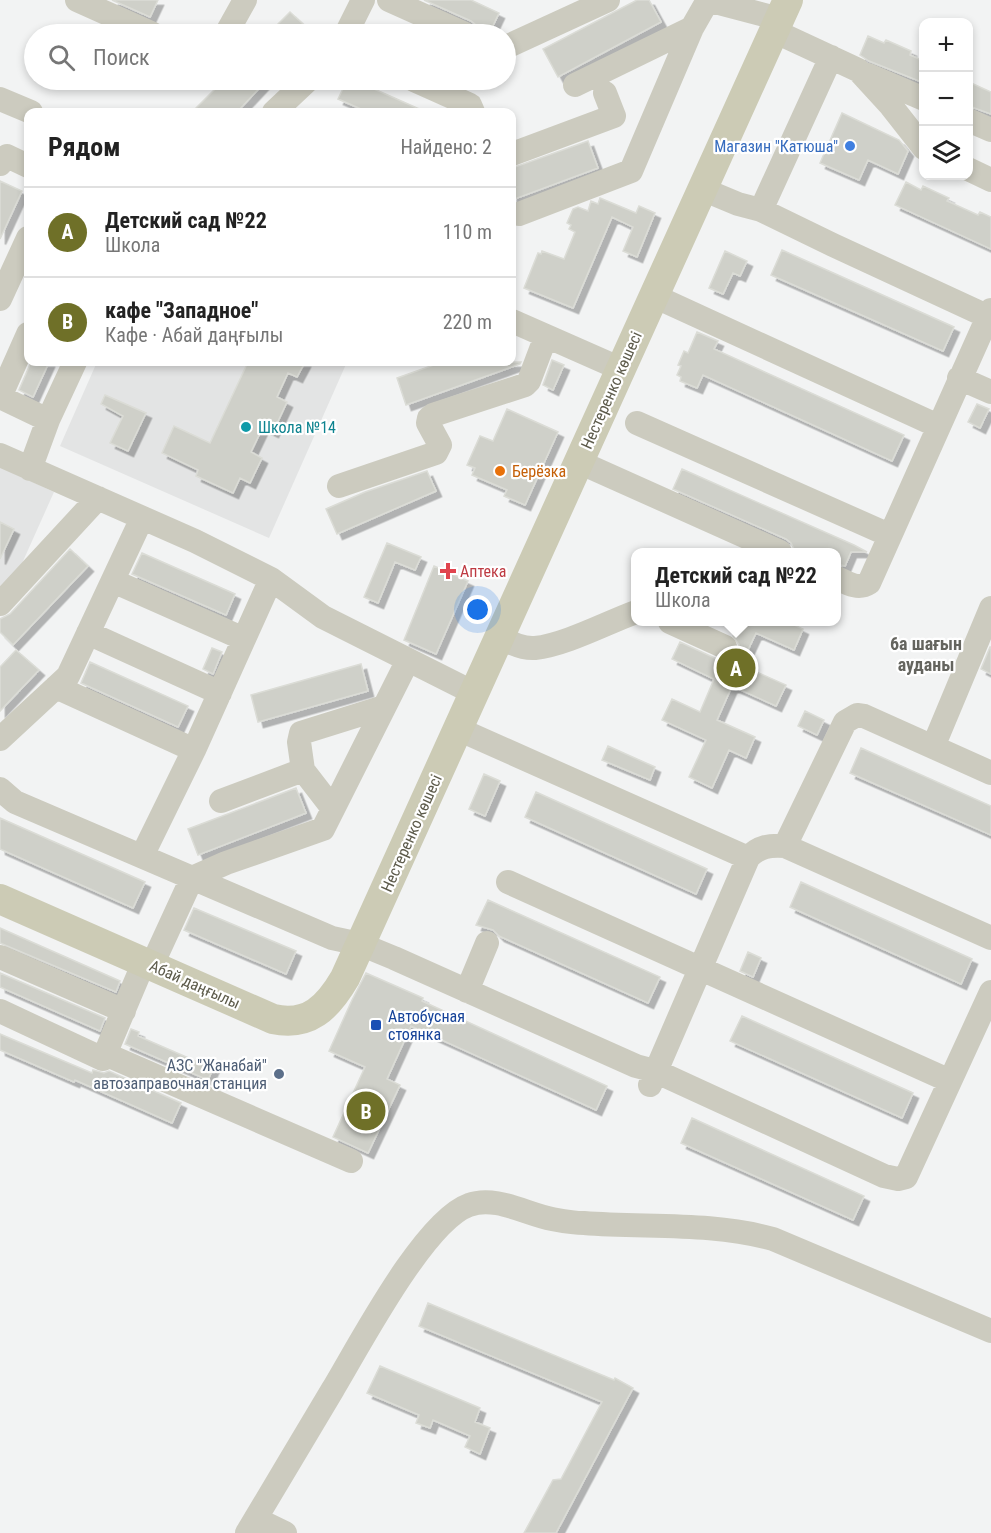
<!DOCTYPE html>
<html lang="ru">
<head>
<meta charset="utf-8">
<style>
  :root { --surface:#fff; --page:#f2f2f2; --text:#222; --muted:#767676; --line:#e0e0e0; --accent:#6f7028 }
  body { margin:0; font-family:"Roboto Condensed",sans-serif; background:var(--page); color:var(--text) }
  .controls { position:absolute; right:18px; top:18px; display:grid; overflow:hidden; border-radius:12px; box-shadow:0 3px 9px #0003 }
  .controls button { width:54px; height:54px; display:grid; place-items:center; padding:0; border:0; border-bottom:2px solid var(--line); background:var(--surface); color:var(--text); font:30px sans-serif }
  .you { position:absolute; left:478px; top:610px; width:21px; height:21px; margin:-15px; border:4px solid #fff; border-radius:50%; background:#1a73e8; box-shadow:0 0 0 9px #1a73e833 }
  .badge { display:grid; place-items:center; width:39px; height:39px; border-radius:50%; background:var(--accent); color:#fff; font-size:20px; font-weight:700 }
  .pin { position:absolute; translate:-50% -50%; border:3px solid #fff; box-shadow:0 2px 6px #0006 }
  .popup { position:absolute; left:631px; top:548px; width:210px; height:78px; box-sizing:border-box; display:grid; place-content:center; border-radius:12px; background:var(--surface); filter:drop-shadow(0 2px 4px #0005); font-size:20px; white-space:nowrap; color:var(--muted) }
  .popup b { font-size:22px; color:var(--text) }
  .popup::after { content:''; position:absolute; left:50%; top:100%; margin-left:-12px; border:12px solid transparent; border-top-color:var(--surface) }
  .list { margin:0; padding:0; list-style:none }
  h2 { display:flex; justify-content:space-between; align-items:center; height:78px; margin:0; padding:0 24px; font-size:26px }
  h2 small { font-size:20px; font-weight:400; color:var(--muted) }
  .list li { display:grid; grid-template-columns:39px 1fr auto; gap:18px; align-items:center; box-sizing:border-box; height:90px; padding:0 24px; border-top:2px solid var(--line) }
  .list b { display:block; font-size:22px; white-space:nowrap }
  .list p { margin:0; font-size:20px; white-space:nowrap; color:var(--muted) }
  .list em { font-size:20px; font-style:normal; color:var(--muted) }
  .icon { flex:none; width:33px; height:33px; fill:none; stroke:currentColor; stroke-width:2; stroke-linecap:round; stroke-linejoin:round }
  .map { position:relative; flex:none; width:991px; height:1533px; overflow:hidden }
  .search { position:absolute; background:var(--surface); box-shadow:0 3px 9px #0003; left:24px; top:24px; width:492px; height:66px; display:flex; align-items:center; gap:15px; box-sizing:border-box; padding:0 21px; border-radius:33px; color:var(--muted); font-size:22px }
  .panel { position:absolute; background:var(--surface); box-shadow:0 3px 9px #0003; left:24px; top:108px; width:492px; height:258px; border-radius:12px }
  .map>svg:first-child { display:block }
</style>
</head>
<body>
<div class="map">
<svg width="991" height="1533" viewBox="0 0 991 1533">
  <defs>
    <filter id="shadow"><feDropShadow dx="5.5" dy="5.5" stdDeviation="0" flood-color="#0004"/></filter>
  </defs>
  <rect width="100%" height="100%" fill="#f2f3f3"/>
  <!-- education -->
  <path fill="#e3e4e4" d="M97,362H347L269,538L60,446Z
    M0,467L54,492L15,579L0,590Z"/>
  <!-- building -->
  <path fill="#cfd0c9" stroke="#dbdcd6" stroke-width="1.5" filter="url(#shadow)" d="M112,0H158L150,17Z
    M424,0H471L499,13L489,34H484L479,32L476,25L471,21Z
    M637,0H649L661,22L558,77L543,49Z
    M290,12L314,34H268Z
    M868,36L884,43L886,40L911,51L910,55L924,61V83L869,61L860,55Z
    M224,80H267L237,112H192Z
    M347,80H354L426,112H368L338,99Z
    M969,82L991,92V114L969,106Z
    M842,113L899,140L908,151L898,174L868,160L859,180L820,163Z
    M588,141L598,168L512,200V168Z
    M0,181L22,191L0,239Z
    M906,182L921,190L923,186L949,198L947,201L978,215L980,212L991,217V249L895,205Z
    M600,198L636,213L639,206L655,213L637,257L623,251L633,227L612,217L573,308L524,288L538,253L541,254L542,251L564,259L575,232L569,229L571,225L567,223L573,209L578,207L588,211L591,201L598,204Z
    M782,250L954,327L943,351L771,275Z
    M725,251L747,261L740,276L733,273L723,294L709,288Z
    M697,332L718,341L714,349L904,435L892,461L703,375L697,388L680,381L681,377L677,375L681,366L678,365L684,351L688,353Z
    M552,360L564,365L553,390L543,385Z
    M31,362H49L33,397L19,390Z
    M248,362H305L297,377L288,373L277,397L287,402L273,432L263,427L251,452L262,458L250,483L240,478L233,493L196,476L198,470L162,453L174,426L210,443Z
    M442,362H521L520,364L406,405L397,378Z
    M105,395L146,413L128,451L110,443L123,416L101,404Z
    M977,404L989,409L980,428L968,422Z
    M507,409L558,432L525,505L504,496L507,490L472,475L475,468L467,465L480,436L493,441Z
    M682,469L854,545L867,552H851L845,566L837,564V552H802L794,549L791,543L786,539L673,489Z
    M427,471L436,491L337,534L326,509L365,492Z
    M0,522L14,529L0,559Z
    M387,543L421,557L415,570L395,562L378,603L364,597Z
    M70,549L88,566L13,645L0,632V619L10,614Z
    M142,553L235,594L226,615L132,574Z
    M434,566L468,581L436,654L404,640Z
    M731,621H786L803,629L794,650L756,633L741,665L786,685L776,706L732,686L717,720L755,737L746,758L729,750L712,788L689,777L706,740L662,720L672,699L700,712L714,679L672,659L680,642L719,660L726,661L733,659L738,652L739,645L733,636L739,625Z
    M990,647H991V674L981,669Z
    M212,648L222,652L213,674L203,669Z
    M16,650L39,670L0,711V667Z
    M90,662L188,706L178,727L81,683Z
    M361,664L368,691L258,722L251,695Z
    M805,711L824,720L817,735L798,726Z
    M608,746L655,767L650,780L602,760Z
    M861,748L991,806V835L850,773Z
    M484,774L500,781L485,816L469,809Z
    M296,788L306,813L198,855L188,829Z
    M536,792L707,869L696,894L525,817Z
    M0,818L145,882L133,908L0,849Z
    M801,882L972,959L961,984L790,907Z
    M488,900L660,977L648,1003L499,936L493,930L476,925Z
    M194,908L296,951L286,974L184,930Z
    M0,928L120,981L116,992L0,943Z
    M748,952L761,958L753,977L740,971Z
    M0,973L105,1018L100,1031L0,987Z
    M366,973L423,998L422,1001L607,1086L596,1110L411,1026L387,1079L400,1085L368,1153L333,1137L365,1067L329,1051L352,1000Z
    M742,1016L913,1093L902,1118L730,1041Z
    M131,1029L139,1032L138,1036L200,1063L201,1061L214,1066L208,1080L125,1044Z
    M0,1034L92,1073L93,1070L104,1073L109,1071L181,1103L172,1123L75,1080L74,1082L0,1050Z
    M692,1118L864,1196L853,1220L681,1143Z
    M428,1303L614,1380L615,1378L633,1388L556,1533H524L553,1480L561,1479L602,1402L419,1326Z
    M380,1366L480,1408L475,1422L490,1428L480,1454L465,1447L470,1436L433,1420L430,1428L416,1423L419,1415L367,1393Z"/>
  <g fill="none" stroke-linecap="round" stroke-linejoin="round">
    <!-- minor -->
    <path stroke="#cccbbf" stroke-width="24" d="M77,0L153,34
      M389,0L465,34
      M707,0L780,19
      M774,31L858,70L891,106L924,148
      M226,34L245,0
      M346,34L363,0
      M506,47L608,0
      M868,75L924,99
      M414,80L470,105L473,112
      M575,85L692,28
      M0,99L31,112
      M274,112L308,80
      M968,120L991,130
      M512,154L614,116L605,93
      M0,164L7,156L28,166
      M968,169L991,180
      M702,189L738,204L761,210L833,245L991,318
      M761,210L831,57
      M519,214L631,171L692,28L708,0
      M654,296L938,426
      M0,299L28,238
      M512,321L621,369
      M959,378L991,392
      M0,397L28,334
      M0,397L48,420
      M637,423L889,535
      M0,455L195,541L271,579L323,617L474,693
      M579,462L780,552
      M30,469L48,420L75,362
      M339,486L436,453L440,445L428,423L429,418L433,415L525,385L529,381L546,336
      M837,578C847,583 858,590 869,583L991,310
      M113,581L244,639
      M0,604L98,498
      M670,622L725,647
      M88,633L220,693
      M500,637C510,643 522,649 535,648C565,645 606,623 636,612
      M56,687L194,750
      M458,729L748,858
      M0,739L68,676L142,518
      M933,747L991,608
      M0,789L15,802L332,938L360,944L394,958L636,1066L655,1071L884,1176L898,1179L906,1177L991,992
      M221,801L303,770
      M332,810L330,805L303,770L299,742L301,733L384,707
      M785,846L991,938
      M142,856L194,750L271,579
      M508,882L950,1081
      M0,957L124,1011
      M152,965L192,878L226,863L323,829L408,660
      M467,991L487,943
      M0,1011L103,1059L144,962
      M105,1054L351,1161
      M650,1085L748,858C759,846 770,845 785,846L845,722L857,715L864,716L991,773
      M256,1519L285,1533
      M247,1533C276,1485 304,1437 333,1389C359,1346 424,1221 469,1205C495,1195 526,1214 552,1219C563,1221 573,1223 584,1223C647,1228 711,1222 773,1239L991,1331"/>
    <!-- major -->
    <path stroke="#cccbb5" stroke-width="30" d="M0,899L273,1019C309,1027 328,1007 345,978L788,0"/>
  </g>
  <!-- markers -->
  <circle fill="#3f7fe0" stroke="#fff" stroke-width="2" cx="850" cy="146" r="6"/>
  <circle fill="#0f9aa8" stroke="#fff" stroke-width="2" cx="246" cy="427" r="6"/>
  <circle fill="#e8710a" stroke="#fff" stroke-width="2" cx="500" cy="471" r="6"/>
  <path fill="#e0444e" stroke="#fff" stroke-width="2" d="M445 562h6v6h6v6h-6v6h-6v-6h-6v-6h6z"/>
  <rect fill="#1a4fb4" stroke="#fff" stroke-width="2" x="370" y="1019" width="12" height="12" rx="3"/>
  <circle fill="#5c6f8a" stroke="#fff" stroke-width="2" cx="279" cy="1074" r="6"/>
  <g text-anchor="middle" stroke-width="4.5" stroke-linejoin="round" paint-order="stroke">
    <!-- shop labels -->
    <g font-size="16" fill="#366cbe" stroke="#fff" text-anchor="end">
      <text x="838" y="152">Магазин "Катюша"</text>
    </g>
    <!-- street labels -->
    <g font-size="16" fill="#5d5b4b" stroke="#fff">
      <text transform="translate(611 390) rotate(-66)" y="6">Нестеренко көшесі</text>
      <text transform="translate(411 833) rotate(-66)" y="6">Нестеренко көшесі</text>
      <text transform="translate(195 984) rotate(24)" y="6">Абай даңғылы</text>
    </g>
    <!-- culture labels -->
    <g font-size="16" fill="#0d838f" stroke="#fff" text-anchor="start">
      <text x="258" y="433">Школа №14</text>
    </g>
    <!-- food labels -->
    <g font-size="16" fill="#c56008" stroke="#fff" text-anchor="start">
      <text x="512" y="477">Берёзка</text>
    </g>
    <!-- health labels -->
    <g font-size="16" fill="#be3a42" stroke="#fff" text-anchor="start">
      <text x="460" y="577">Аптека</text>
    </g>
    <!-- transit labels -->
    <g font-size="16" fill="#164399" stroke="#fff" text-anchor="start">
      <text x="388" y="1022">Автобусная<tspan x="388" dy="18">стоянка</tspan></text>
    </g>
    <!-- service labels -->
    <g font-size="16" fill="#4e5e75" stroke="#fff" text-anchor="end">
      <text x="267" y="1071">АЗС "Жанабай"<tspan x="267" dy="18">автозаправочная станция</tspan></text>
    </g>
    <!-- neighbourhood labels -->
    <g font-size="18" font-weight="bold" fill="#65655f" stroke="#fff">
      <text x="926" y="650">6а шағын<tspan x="926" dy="21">ауданы</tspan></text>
    </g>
  </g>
</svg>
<div class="controls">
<button>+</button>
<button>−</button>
<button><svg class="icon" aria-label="layers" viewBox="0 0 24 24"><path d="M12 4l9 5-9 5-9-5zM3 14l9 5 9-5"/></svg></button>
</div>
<div class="you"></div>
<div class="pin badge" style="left:736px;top:668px">A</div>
<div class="popup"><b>Детский сад №22</b>Школа</div>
<div class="pin badge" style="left:366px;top:1111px">B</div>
<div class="search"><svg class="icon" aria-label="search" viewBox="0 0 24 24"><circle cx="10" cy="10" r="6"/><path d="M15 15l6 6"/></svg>Поиск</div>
<section class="panel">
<h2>Рядом<small>Найдено: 2</small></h2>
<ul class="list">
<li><span class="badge">A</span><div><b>Детский сад №22</b><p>Школа</p></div><em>110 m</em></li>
<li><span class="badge">B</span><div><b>кафе &quot;Западное&quot;</b><p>Кафе · Абай даңғылы</p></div><em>220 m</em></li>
</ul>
</section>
</div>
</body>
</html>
